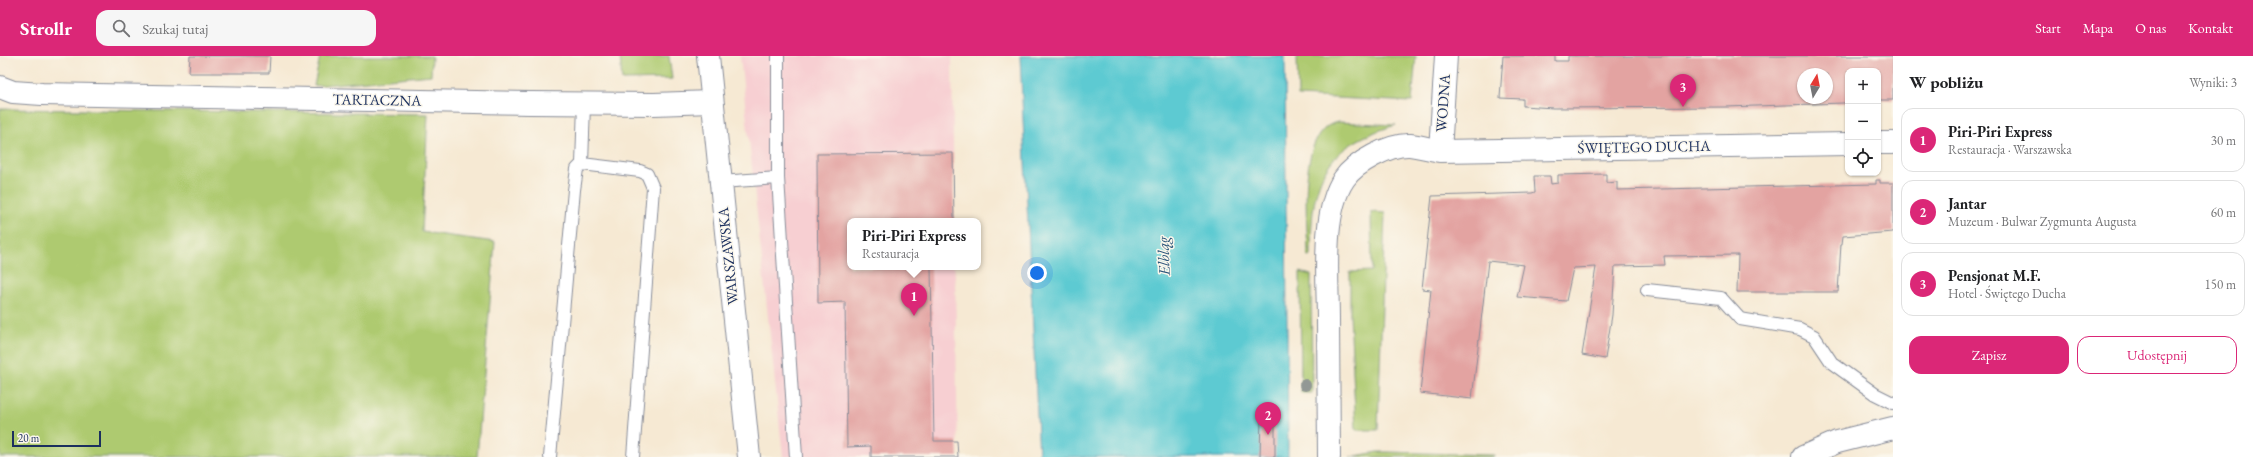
<!DOCTYPE html>
<html lang="pl">
<head>
<meta charset="utf-8">
<style>
  :root { --surface:#fff; --page:#f6f6f6; --text:#202124; --muted:#757577; --line:#e0e0e0; --accent:#db2777 }
  body { margin:0; font-family:"EB Garamond",serif; background:var(--page); color:var(--text) }
  .controls { position:absolute; right:12px; top:12px; display:grid; overflow:hidden; border-radius:8px; box-shadow:0 1px 3px #0004 }
  .controls button { width:36px; height:36px; display:grid; place-items:center; padding:0; border:0; border-bottom:1px solid var(--line); background:var(--surface); color:var(--text); font:20px sans-serif }
  .compass { position:absolute; left:1797px; top:12px; width:36px; height:36px; border-radius:50%; background:var(--surface); box-shadow:0 1px 3px #0004; rotate:10deg }
  .scale { position:absolute; left:12px; bottom:10px; width:89px; box-sizing:border-box; padding-left:4px; border:2px solid #1b2f5e; border-top:0; font-size:11px; line-height:14px; white-space:nowrap; color:#1b2f5e; -webkit-text-stroke:3px #fbf7ec; paint-order:stroke }
  .you { position:absolute; left:1037px; top:217px; width:14px; height:14px; margin:-10px; border:3px solid #fff; border-radius:50%; background:#1a73e8; box-shadow:0 0 0 6px #1a73e833 }
  .badge { display:grid; place-items:center; width:26px; height:26px; border-radius:50%; background:var(--accent); color:#fff; font-size:13px; font-weight:700 }
  .pin { position:absolute; translate:-50% -33px; filter:drop-shadow(0 1px 2px #0008) }
  .pin::after { content:''; position:absolute; top:21px; width:14px; height:12px; background:inherit; clip-path:polygon(0 0,100% 0,50% 100%) }
  .popup { position:absolute; left:847px; top:162px; width:134px; height:52px; box-sizing:border-box; display:grid; place-content:center; border-radius:8px; background:var(--surface); filter:drop-shadow(0 1px 3px #0005); font-size:13px; white-space:nowrap; color:var(--muted) }
  .popup b { font-size:15px; color:var(--text) }
  .popup::after { content:''; position:absolute; left:50%; top:100%; margin-left:-8px; border:8px solid transparent; border-top-color:var(--surface) }
  .list { margin:0; padding:0; list-style:none }
  h2 { display:flex; justify-content:space-between; align-items:center; height:52px; margin:0; padding:0 16px; font-size:17px }
  h2 small { font-size:13px; font-weight:400; color:var(--muted) }
  .list li { display:grid; grid-template-columns:26px 1fr auto; gap:12px; align-items:center; box-sizing:border-box; height:64px; margin:0 8px 8px; padding:0 8px; border:1px solid var(--line); border-radius:12px }
  .list b { display:block; font-size:15px; white-space:nowrap }
  .list p { margin:0; font-size:13px; white-space:nowrap; color:var(--muted) }
  .list em { font-size:13px; font-style:normal; color:var(--muted) }
  .actions { display:flex; gap:8px; padding:12px 16px }
  .actions a { flex:1; padding:9px 0; border:1px solid var(--accent); border-radius:12px; text-align:center; font-size:14px; color:var(--accent) }
  .actions .main { background:var(--accent); color:#fff }
  .icon { flex:none; width:22px; height:22px; fill:none; stroke:currentColor; stroke-width:2; stroke-linecap:round; stroke-linejoin:round }
  .map { position:relative; flex:none; width:1893px; height:401px; overflow:hidden }
  header { display:flex; align-items:center; gap:24px; box-sizing:border-box; height:56px; padding:0 20px; background:var(--accent); color:#fff }
  header strong { font-size:19px }
  nav { display:flex; gap:22px; margin-inline-start:auto; font-size:14px }
  .search { width:280px; height:36px; background:var(--page); display:flex; align-items:center; gap:10px; box-sizing:border-box; padding:0 14px; border-radius:12px; color:var(--muted); font-size:15px }
  main { display:flex }
  aside { flex:1; background:var(--surface) }
  .map>svg:first-child { display:block }
</style>
</head>
<body>
<header>
<strong>Strollr</strong>
<div class="search"><svg class="icon" aria-label="search" viewBox="0 0 24 24"><circle cx="10" cy="10" r="6"/><path d="M15 15l6 6"/></svg>Szukaj tutaj</div>
<nav><a>Start</a><a>Mapa</a><a>O nas</a><a>Kontakt</a></nav>
</header>
<main>
<div class="map">
<svg width="1893" height="401" viewBox="0 0 1893 401">
  <rect width="100%" height="100%" fill="#fbf7ec"/>
  <filter id="ink" filterUnits="userSpaceOnUse"><feTurbulence type="fractalNoise" baseFrequency=".025" numOctaves="2"/><feDisplacementMap in="SourceGraphic" scale="8" xChannelSelector="R" yChannelSelector="G"/><feConvolveMatrix kernelMatrix="1 2 1 2 8 2 1 2 1" color-interpolation-filters="sRGB"/></filter>
  <filter id="wash" filterUnits="userSpaceOnUse"><feTurbulence type="fractalNoise" baseFrequency=".012" numOctaves="4" result="noise"/><feDisplacementMap in="SourceGraphic" scale="16" xChannelSelector="R" yChannelSelector="G"/><feGaussianBlur stdDeviation="0.9" result="paint"/><feColorMatrix in="noise" values="0 0 0 0 0 0 0 0 0 0 0 0 0 0 0 0 0 1.4 0 .05"/><feComposite in="paint" operator="in"/></filter>
  <g filter="url(#wash)">
    <rect width="100%" height="100%" fill="#f6e9d3"/>
    <!-- built -->
    <path fill="#f7cfd2" d="M740,0H952L954,165H850V211H955L958,401H783Z"/>
    <!-- green -->
    <path fill="#aeca70" stroke="#647c67" d="M320,0H432L431,19L314,30Z
      M620,0H669L672,23L622,24Z
      M1297,0H1416L1412,46L1298,40Z
      M0,53L428,58L422,176L495,186L477,401H0Z
      M1338,66L1396,69C1320,91 1311,127 1311,200H1308C1308,168 1295,74 1338,66Z
      M1371,156L1385,157L1378,374H1356L1350,259V216L1372,215Z
      M1300,216L1311,219L1312,337H1301Z
      M1377,396H1387L1494,399V401H1350Z"/>
    <!-- water -->
    <path fill="#5dcad2" stroke="#3c7c98" d="M1020,0H1285L1288,401H1039Z"/>
    <g id="blocks">
      <!-- building -->
      <path fill="#e3a3a1" fill-rule="evenodd" d="M190,0H270L269,17H189Z
        M1503,0H1555V5H1568V0H1893V44H1878V15H1848V46L1844,47L1726,51L1553,52L1523,50V43L1500,42ZM1803,18H1827V42H1803Z
        M953,97L954,165H850V211H931L934,385H957L958,401H871V390L847,391L845,246L818,247L817,98Z
        M1606,118V127L1617,126V134L1876,128V124H1880V127H1893V176L1843,180L1842,188H1841L1838,236H1737L1738,199L1664,200L1665,209L1615,210L1612,259L1605,303L1582,299L1596,211L1573,212L1566,245L1517,241L1524,209L1488,205L1472,343L1420,337L1431,234L1422,233L1432,140L1532,137L1535,136L1534,120H1550L1551,128L1558,127V119Z
        M1269,352L1275,358V401H1260L1261,357Z"/>
    </g>
  </g>
  <g filter="url(#ink)">
    <use href="#blocks" fill-opacity="0" stroke="#888c98" stroke-width="1"/>
    <g fill="none" stroke-linecap="round" stroke-linejoin="round">
      <!-- service casing -->
      <g stroke="#888c98" stroke-width="14">
        <path id="service" d="M778,0V122L796,401
          M582,108L640,115L647,118L653,132L633,401
          M720,126L778,122
          M1647,234L1721,242L1740,263L1800,273L1814,280L1832,307L1875,338L1893,347
          M550,401L574,134L577,113L582,108L584,48"/>
      </g>
      <!-- minor casing -->
      <g stroke="#888c98" stroke-width="24">
        <path id="minor" d="M0,31L13,36L42,38L530,47L654,48L711,46
          M1878,87H1893
          M1440,95L1446,0
          M1329,401C1329,355 1328,310 1328,264C1328,224 1321,157 1344,123C1355,107 1389,88 1410,89C1419,90 1430,93 1440,95L1848,88
          M1803,401L1837,386L1893,372"/>
      </g>
      <!-- tertiary casing -->
      <g stroke="#888c98" stroke-width="24">
        <path id="tertiary" d="M708,0L749,401"/>
      </g>
      <!-- service -->
      <use href="#service" stroke="#fff" stroke-width="12"/>
      <!-- minor -->
      <use href="#minor" stroke="#fff" stroke-width="22"/>
      <!-- tertiary -->
      <use href="#tertiary" stroke="#fff" stroke-width="22"/>
    </g>
    <!-- trees -->
    <circle fill="#929895" cx="1305" cy="329" r="6"/>
  </g>
  <g text-anchor="middle" stroke-width="3" stroke-linejoin="round" paint-order="stroke">
    <!-- street labels -->
    <g font-size="15" fill="#1b2f5e" stroke="#fbf7ec">
      <text transform="translate(377 44) rotate(1)" y="5">TARTACZNA</text>
      <text transform="translate(1443 47) rotate(-86)" y="5">WODNA</text>
      <text transform="translate(1644 91) rotate(-1)" y="5">ŚWIĘTEGO DUCHA</text>
      <text transform="translate(728 200) rotate(-96)" y="5">WARSZAWSKA</text>
    </g>
    <!-- water labels -->
    <g font-size="16" font-style="italic" fill="#2c567b" stroke="#fbf7ec">
      <text transform="translate(1163 200) rotate(-92)" y="6">Elbląg</text>
    </g>
  </g>
</svg>
<div class="controls">
<button>+</button>
<button>−</button>
<button><svg class="icon" aria-label="locate" viewBox="0 0 24 24"><circle cx="12" cy="12" r="6"/><path d="M12 2v4M12 18v4M2 12h4M18 12h4"/></svg></button>
</div>
<svg class="compass" viewBox="-18 -18 36 36"><path d="M0-13l5 13h-10z" fill="#e53935"/><path d="M0 13l5-13h-10z" fill="#757577"/></svg>
<div class="scale">20 m</div>
<div class="you"></div>
<div class="pin badge" style="left:914px;top:260px">1</div>
<div class="popup"><b>Piri-Piri Express</b>Restauracja</div>
<div class="pin badge" style="left:1268px;top:379px">2</div>
<div class="pin badge" style="left:1683px;top:51px">3</div>
</div>
<aside>
<h2>W pobliżu<small>Wyniki: 3</small></h2>
<ul class="list">
<li><span class="badge">1</span><div><b>Piri-Piri Express</b><p>Restauracja · Warszawska</p></div><em>30 m</em></li>
<li><span class="badge">2</span><div><b>Jantar</b><p>Muzeum · Bulwar Zygmunta Augusta</p></div><em>60 m</em></li>
<li><span class="badge">3</span><div><b>Pensjonat M.F.</b><p>Hotel · Świętego Ducha</p></div><em>150 m</em></li>
</ul>
<div class="actions"><a class="main">Zapisz</a><a>Udostępnij</a></div>
</aside>
</main>
</body>
</html>
